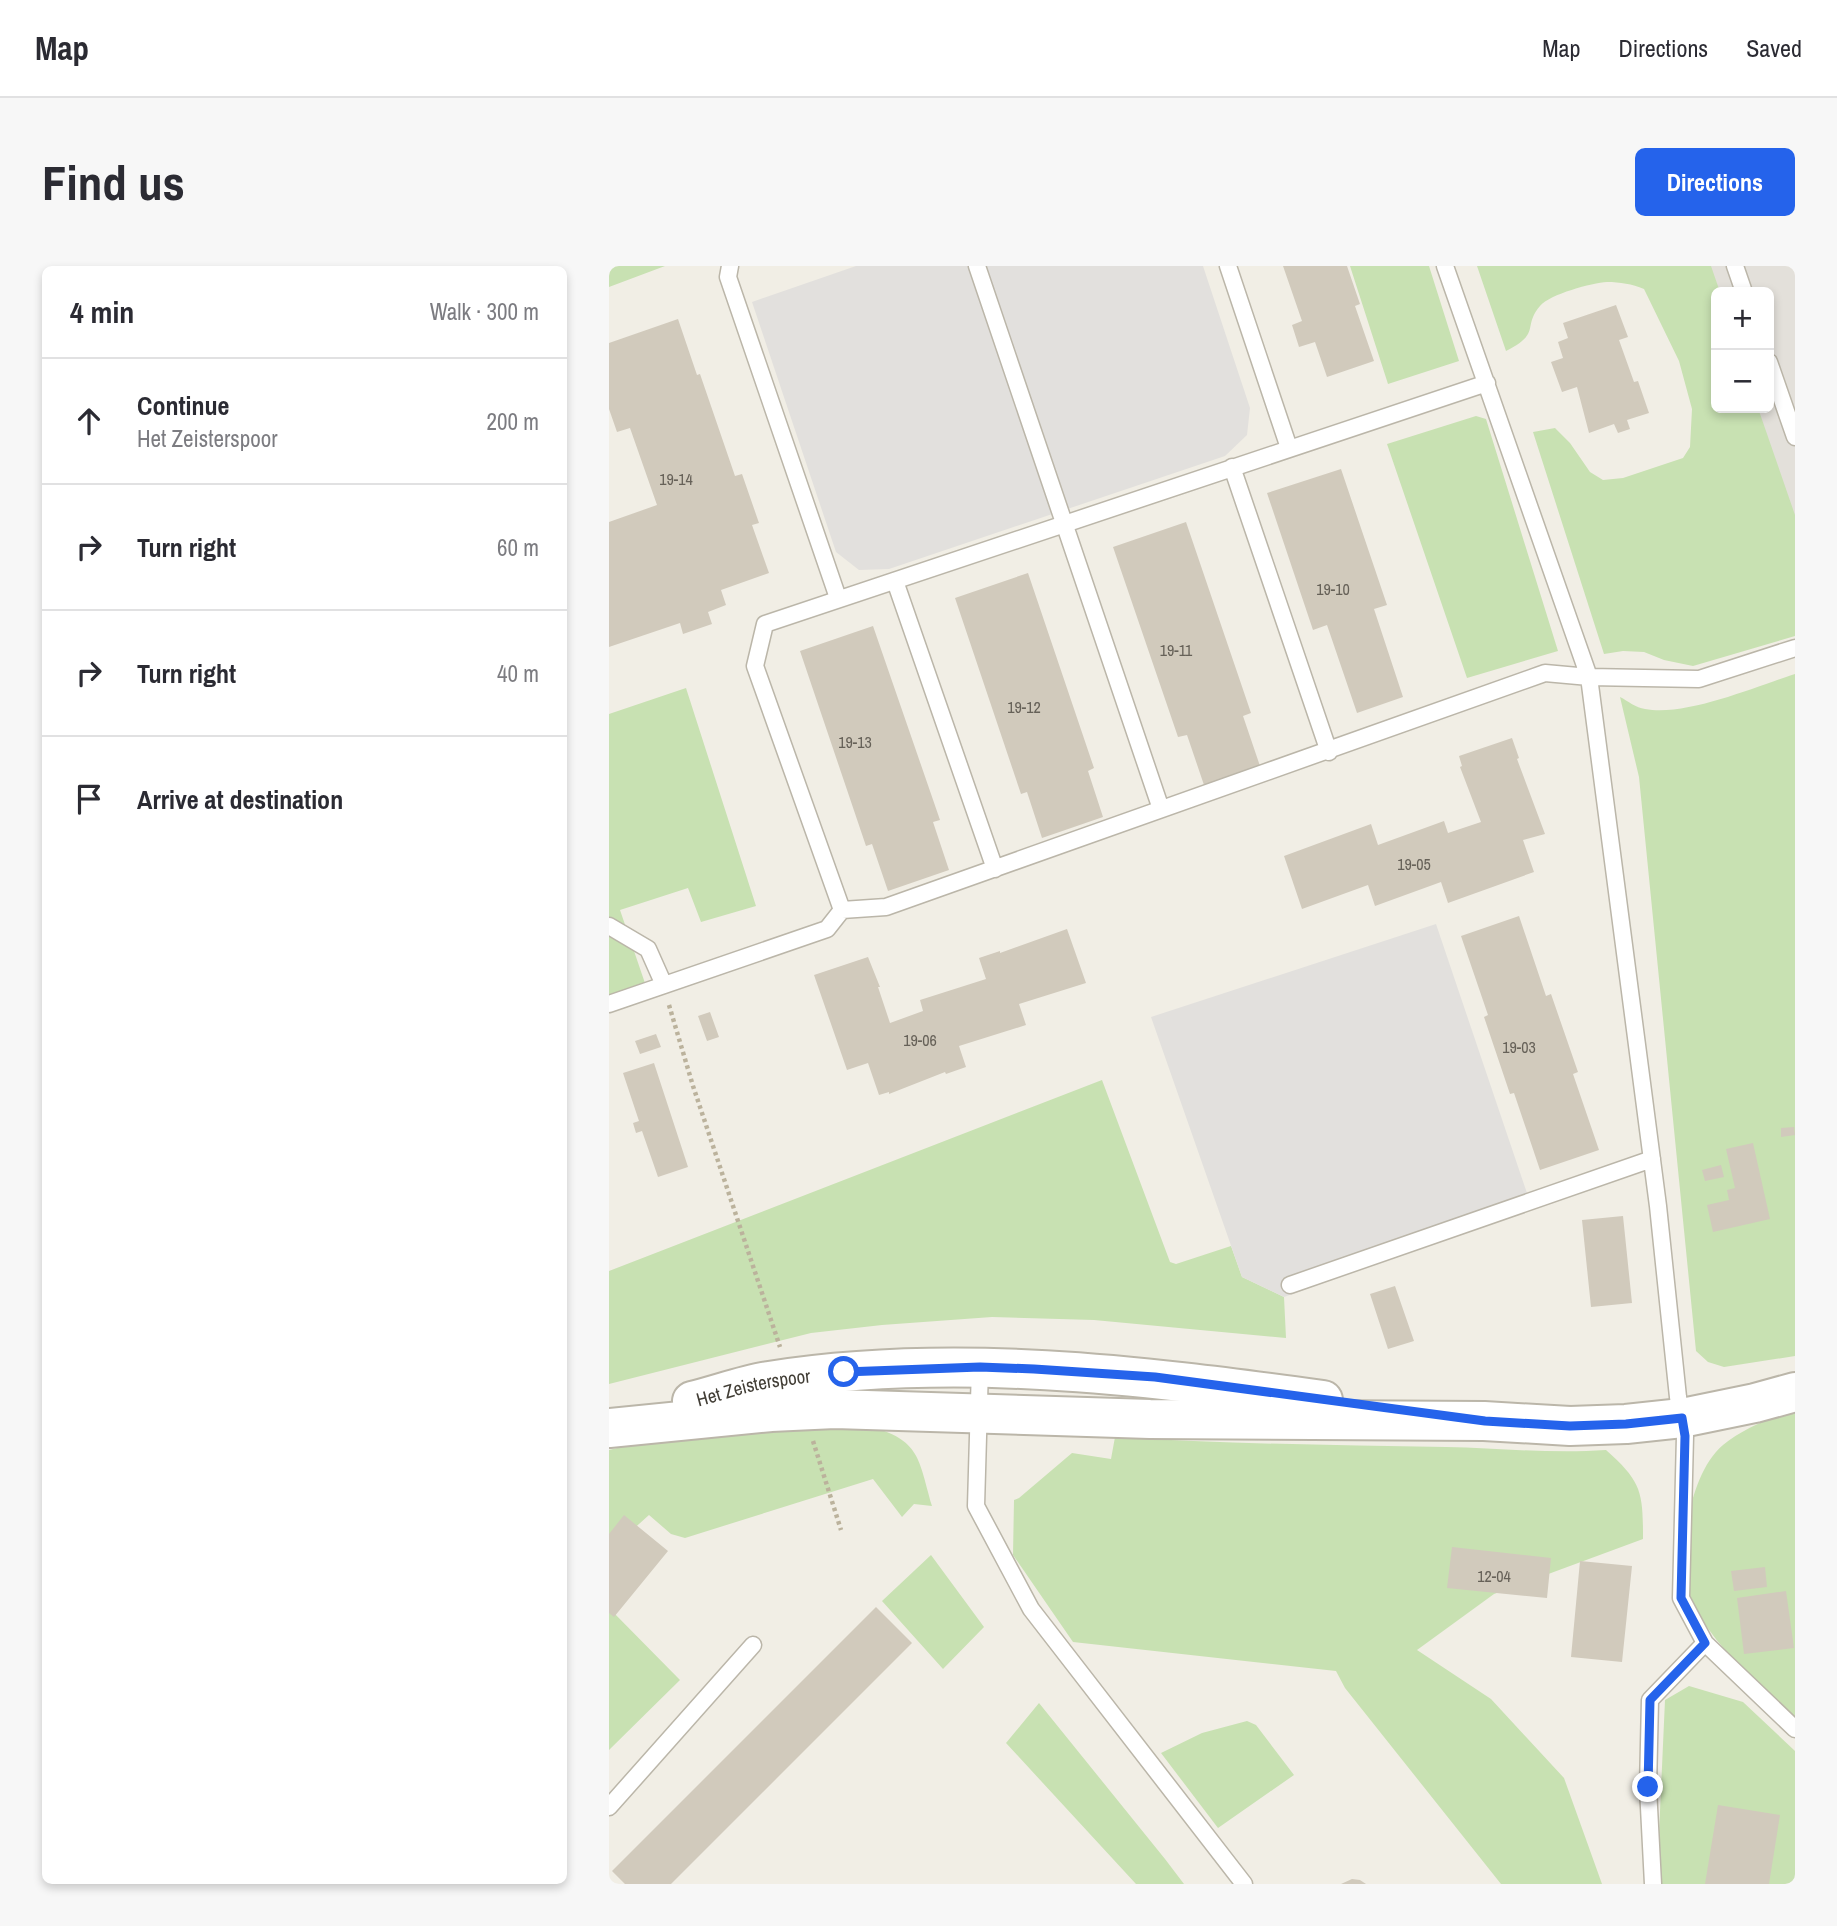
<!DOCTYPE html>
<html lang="en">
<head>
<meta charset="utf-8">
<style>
  :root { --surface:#fff; --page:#f7f7f7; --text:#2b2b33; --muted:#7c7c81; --line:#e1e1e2; --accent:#2563eb }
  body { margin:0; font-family:"Archivo Narrow",sans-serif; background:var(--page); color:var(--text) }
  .controls { position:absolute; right:21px; top:21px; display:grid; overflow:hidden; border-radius:10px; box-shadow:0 4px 10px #0003 }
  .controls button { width:63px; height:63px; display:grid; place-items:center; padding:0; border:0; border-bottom:2px solid var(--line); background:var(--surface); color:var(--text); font:35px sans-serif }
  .stop { position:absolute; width:21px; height:21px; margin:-16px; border:5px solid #2563eb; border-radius:50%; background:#fff }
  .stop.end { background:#2563eb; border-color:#fff; box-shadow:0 2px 7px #0008 }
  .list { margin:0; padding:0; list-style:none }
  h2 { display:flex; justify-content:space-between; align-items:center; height:91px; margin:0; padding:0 28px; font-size:30px }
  h2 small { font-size:23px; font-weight:400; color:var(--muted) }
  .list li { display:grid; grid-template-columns:46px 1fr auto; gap:21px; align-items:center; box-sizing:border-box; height:126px; padding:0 28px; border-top:2px solid var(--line) }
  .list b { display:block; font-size:26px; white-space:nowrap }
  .list p { margin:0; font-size:23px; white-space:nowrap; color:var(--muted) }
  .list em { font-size:23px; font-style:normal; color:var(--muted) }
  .icon { flex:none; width:38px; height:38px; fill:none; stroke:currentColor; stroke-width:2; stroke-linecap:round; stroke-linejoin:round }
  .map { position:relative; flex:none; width:1186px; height:1618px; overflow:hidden; border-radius:10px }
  header { display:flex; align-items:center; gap:42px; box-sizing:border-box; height:98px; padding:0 35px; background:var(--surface); border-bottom:2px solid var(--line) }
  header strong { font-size:33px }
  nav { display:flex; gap:38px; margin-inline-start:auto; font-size:24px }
  .intro { display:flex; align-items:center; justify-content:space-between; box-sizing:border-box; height:168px; padding:0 42px }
  h1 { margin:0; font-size:49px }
  .button { padding:18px 32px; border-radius:10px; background:var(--accent); color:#fff; font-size:24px; font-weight:700 }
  main { display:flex; gap:42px; padding:0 42px }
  aside { flex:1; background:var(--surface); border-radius:10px; box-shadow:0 4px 10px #0003 }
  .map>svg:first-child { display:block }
</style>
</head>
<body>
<header>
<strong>Map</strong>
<nav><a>Map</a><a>Directions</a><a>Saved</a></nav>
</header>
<div class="intro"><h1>Find us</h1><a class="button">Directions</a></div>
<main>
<aside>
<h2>4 min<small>Walk · 300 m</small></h2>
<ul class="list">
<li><svg class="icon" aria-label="ahead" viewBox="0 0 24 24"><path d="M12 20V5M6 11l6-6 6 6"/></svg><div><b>Continue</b><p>Het Zeisterspoor</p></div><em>200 m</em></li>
<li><svg class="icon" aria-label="right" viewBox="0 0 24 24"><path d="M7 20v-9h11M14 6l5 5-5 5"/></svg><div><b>Turn right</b></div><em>60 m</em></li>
<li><svg class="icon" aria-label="right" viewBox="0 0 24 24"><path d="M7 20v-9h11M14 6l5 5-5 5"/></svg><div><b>Turn right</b></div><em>40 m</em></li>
<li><svg class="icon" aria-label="arrive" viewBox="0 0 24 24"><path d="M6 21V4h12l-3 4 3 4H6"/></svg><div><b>Arrive at destination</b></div></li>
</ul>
</aside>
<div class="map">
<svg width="1186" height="1618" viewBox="0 0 1186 1618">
  <rect width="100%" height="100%" fill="#f1eee5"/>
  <!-- industrial -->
  <path fill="#e3e0da" d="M1096,0H1186V274L1142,142H1160V26H1107Z"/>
  <!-- green -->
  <path fill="#c8e1b2" d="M0,0H56L0,21Z
    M741,0H820L850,95L779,118Z
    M868,0H1102L1111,26H1107V142H1149L1186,249V370L1084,400L1055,394L1035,386L1014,385L995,388L924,166L946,162L961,177L981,206L994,214L1014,212L1074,192L1081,181L1083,143L1070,95L1035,23C1023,18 1011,16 998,16C983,17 941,28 931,40C913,61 933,67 897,85Z
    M867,150L877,153L949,385L858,412L778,178Z
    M1186,408V1090L1115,1101L1099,1096L1087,1085L1030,511L1011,431C1019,435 1027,442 1036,443C1076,451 1146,421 1186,408Z
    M77,422L147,640L92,656L79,622L11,644L39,726L0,739V448Z
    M493,814L561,996L567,998L622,980L633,1011L675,1031L677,1072L485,1054L383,1051L273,1059L202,1067L0,1118V1005Z
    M1186,1146V1451C1153,1420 1114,1389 1091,1350C1084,1339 1075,1317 1075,1304C1073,1268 1084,1204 1114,1179C1134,1163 1161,1151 1186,1146Z
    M254,1158C311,1174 308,1187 323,1240L305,1238L293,1251L264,1213L76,1272L62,1268L40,1249L0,1285V1184L29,1177L154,1159Z
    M506,1171C617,1178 727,1179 837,1181C891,1182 943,1188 997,1184C1033,1216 1034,1226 1034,1273L885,1328L808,1384L882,1433L955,1512L993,1618H892L736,1422L727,1405L464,1376L404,1289L405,1234L410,1232L463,1187L502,1193Z
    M322,1289L375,1361L334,1403L273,1335Z
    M0,1342L71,1414L0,1484Z
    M1080,1420L1134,1436L1186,1485V1618H1052L1050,1568L1056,1434Z
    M430,1437L556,1593L575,1618H527L397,1477Z
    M638,1455L647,1459L685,1509L609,1562L552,1487L593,1467Z"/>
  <!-- parking -->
  <path fill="#e2e0dd" d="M247,0H594L641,142L638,169L616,190L280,303L250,304L227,286L143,36Z
    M827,658L923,942L675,1031L633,1011L542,751Z"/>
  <!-- building -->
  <path fill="#d1cabc" d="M674,0H738L751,38L746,40L765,95L718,111L706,76L690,81L683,59L693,55Z
    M1007,39L1019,71L1010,74L1025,116L1029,115L1040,147L1018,154L1021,163L1009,167L1005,158L980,167L968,121L953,126L942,96L954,92L949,76L959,72L954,57Z
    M69,53L88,109L91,108L126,210L133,208L150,257L143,259L160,307L112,324L117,339L99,346L103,358L74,368L71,357L0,381V256L48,239L21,162L8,166L0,143V77Z
    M732,203L778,339L765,343L794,431L748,447L718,359L704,364L658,227Z
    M577,256L642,447L634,450L651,500L595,519L578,469L569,471L504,281Z
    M419,307L485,502L479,505L494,551L433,572L418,526L412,528L346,332Z
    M264,360L331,554L324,556L340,604L279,625L263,578L257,580L191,385Z
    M903,472L910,492L908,493L936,568L914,574L925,606L839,637L832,616L766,640L759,619L693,643L675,590L762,558L769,579L835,555L839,567L872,556L851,501L853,500L850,490Z
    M910,650L937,730L942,728L969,806L964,808L990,884L931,904L905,827L901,828L875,751L879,749L852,670Z
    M458,663L477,717L410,738L417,759L350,780L357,801L337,808L336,806L280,828V826L270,829L259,797L238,804L205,709L259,691L271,721H269L281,757L314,745L311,734L377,713L370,692L391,685V687Z
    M101,746L110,771L98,775L89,750Z
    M47,768L52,781L31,788L26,775Z
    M45,797L79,901L49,911L33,865L27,867L24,857L30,855L14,807Z
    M1185,861L1186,869L1172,871V862Z
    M1144,877L1161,953L1104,966L1098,939L1120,934L1118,924L1126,922L1117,883Z
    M1112,899L1115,911L1096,915L1093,904Z
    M1014,950L1023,1037L982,1041L973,954Z
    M786,1020L805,1075L779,1083L761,1028Z
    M15,1249L59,1285L5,1351L0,1347V1268Z
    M843,1281L942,1292L938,1332L838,1322Z
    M971,1295L1023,1300L1013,1396L962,1391Z
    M1156,1301L1158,1321L1125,1325L1122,1305Z
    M1177,1325L1185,1382L1135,1388L1128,1332Z
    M267,1341L303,1377L62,1618H16L3,1605Z
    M1109,1539L1171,1549L1160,1618H1096Z
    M743,1613L751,1614L757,1618H732Z"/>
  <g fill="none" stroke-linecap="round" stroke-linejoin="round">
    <!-- service casing -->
    <g stroke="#bbb6a9" stroke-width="19">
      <path id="service" d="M121,0L119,11L229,332
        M368,0L552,543
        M619,0L680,182
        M836,0L980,411L1049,940L1069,1131L1076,1170L1072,1332L1096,1377L1186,1463
        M1126,0L1135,26
        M1160,96L1186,171
        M878,117L156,358L146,400L233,644L277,641L936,407L980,411L1090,413L1186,382
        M623,201L720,486
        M286,315L386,603
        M0,660L39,683L55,719
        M0,738L218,663L233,644
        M681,1019L1043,893
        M371,1101L367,1240L422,1343L635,1618
        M0,1541L144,1379
        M1044,1618L1039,1522L1041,1434L1096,1377"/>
    </g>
    <!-- tertiary casing -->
    <g stroke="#bbb6a9" stroke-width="42">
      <g id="tertiary">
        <path id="s1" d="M83,1135C108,1129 134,1119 160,1115C344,1086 530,1109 714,1134"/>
        <path d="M0,1162L162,1146L226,1143L541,1153L875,1155L961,1160L1017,1158L1073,1152L1146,1137L1186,1126"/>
      </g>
    </g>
    <!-- path -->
    <path stroke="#bbb29c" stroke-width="4.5" stroke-dasharray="3.5 3.5" stroke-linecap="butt" d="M60,739L84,820L171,1081
      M204,1175L232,1264"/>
    <!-- service -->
    <use href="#service" stroke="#fff" stroke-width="16"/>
    <!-- tertiary -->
    <use href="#tertiary" stroke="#fff" stroke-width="38"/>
  </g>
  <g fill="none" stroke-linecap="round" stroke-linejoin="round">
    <!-- route -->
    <path stroke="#2563eb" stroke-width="9" d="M235,1106L371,1101L425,1103L546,1111L876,1155L961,1160L1017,1158L1073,1152L1076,1170L1072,1332L1096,1377L1041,1434L1039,1521"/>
  </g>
  <g text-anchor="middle" stroke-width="6" stroke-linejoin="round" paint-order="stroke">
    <!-- number labels -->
    <g font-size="16" fill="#666158">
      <text x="67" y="219">19-14</text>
      <text x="724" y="329">19-10</text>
      <text x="567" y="390">19-11</text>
      <text x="415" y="447">19-12</text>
      <text x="246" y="482">19-13</text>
      <text x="805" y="604">19-05</text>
      <text x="311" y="780">19-06</text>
      <text x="910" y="787">19-03</text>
      <text x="885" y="1316">12-04</text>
    </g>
    <!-- street labels -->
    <g font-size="19" fill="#423e36" stroke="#fff">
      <text dy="7" stroke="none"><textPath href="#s1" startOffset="63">Het Zeisterspoor</textPath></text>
    </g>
  </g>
</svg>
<div class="controls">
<button>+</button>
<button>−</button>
</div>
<div class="stop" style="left:235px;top:1106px"></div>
<div class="stop end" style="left:1039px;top:1521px"></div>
</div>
</main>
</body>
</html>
